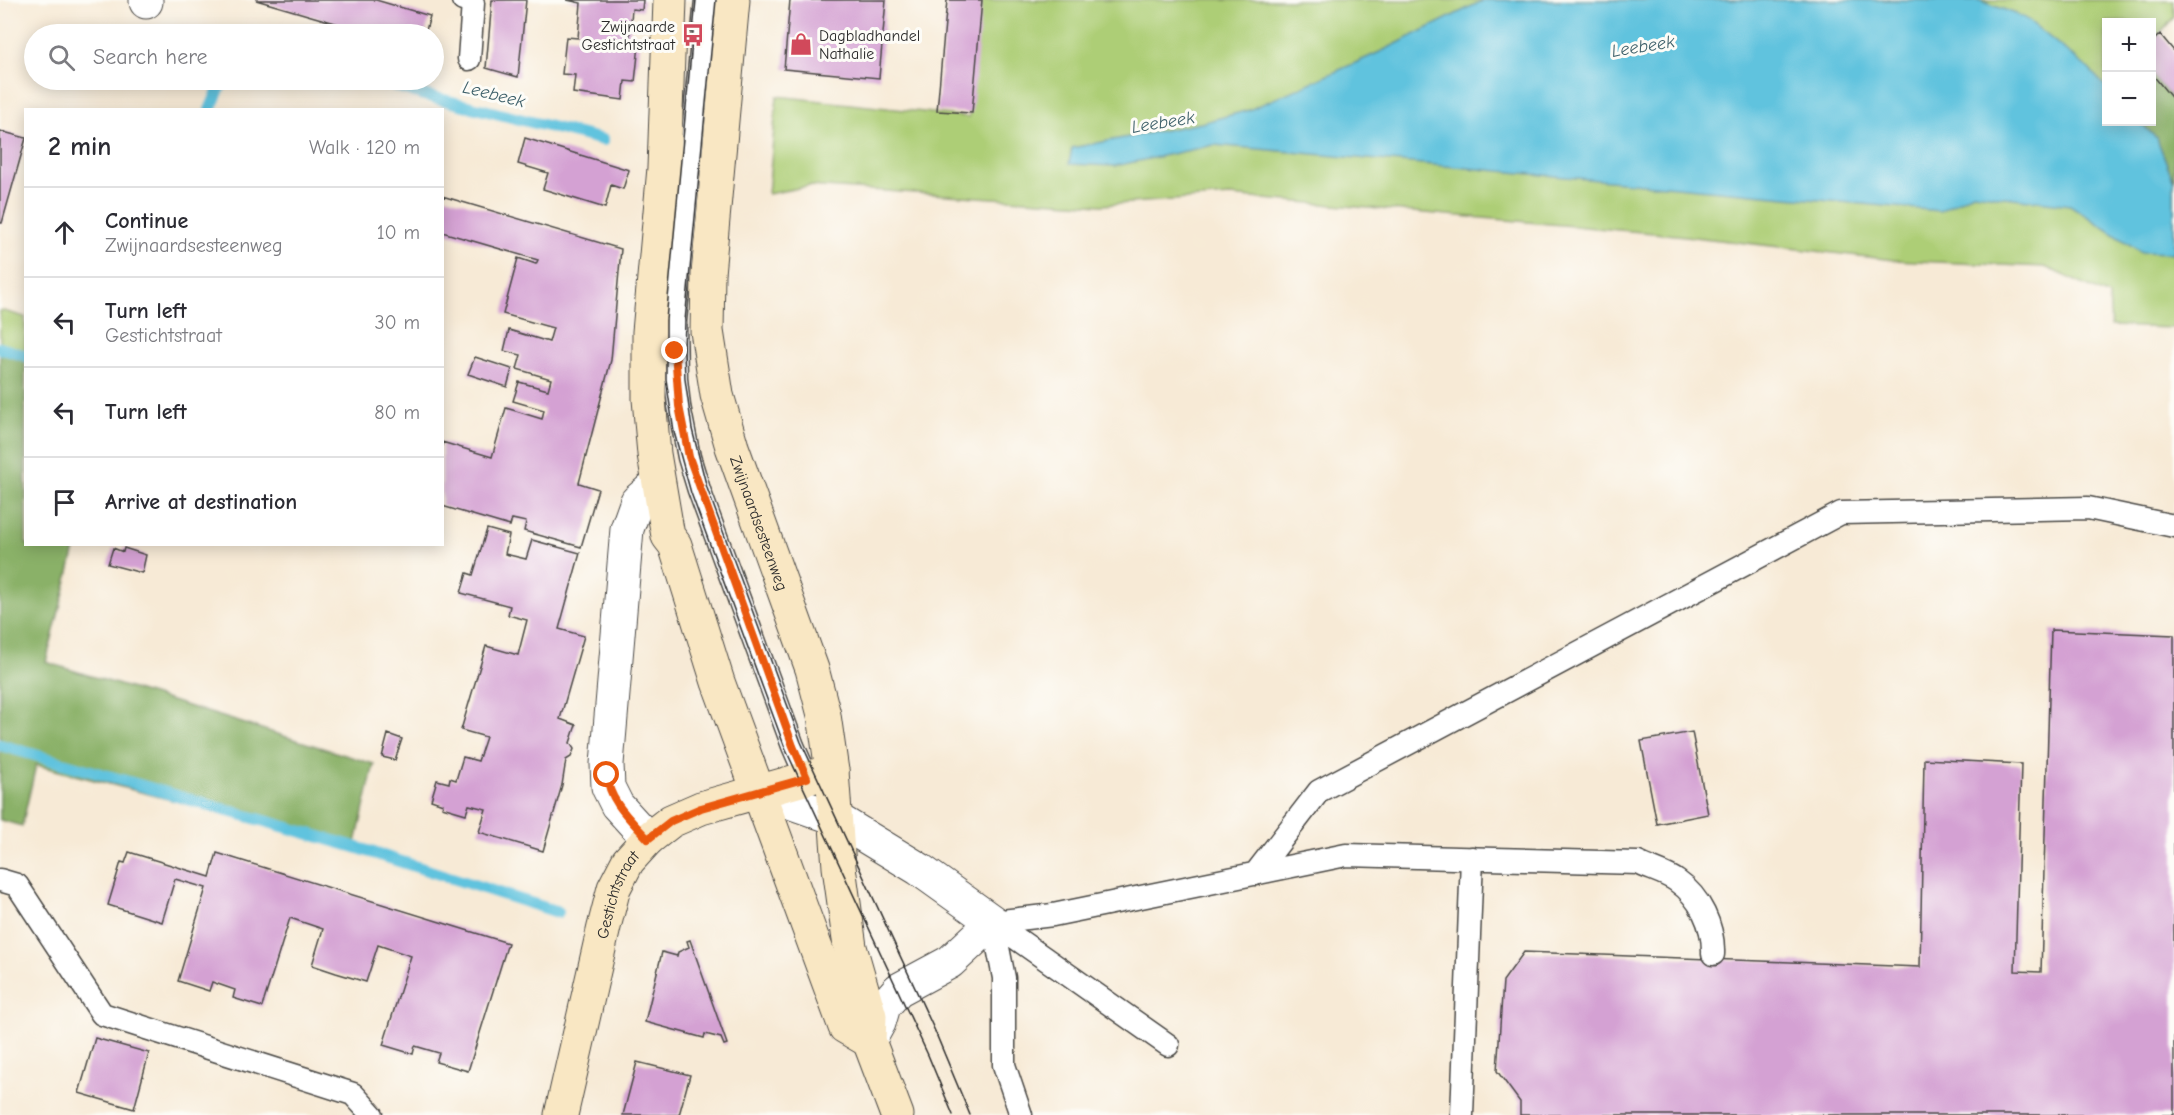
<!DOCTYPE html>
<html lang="en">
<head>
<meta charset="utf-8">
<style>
  :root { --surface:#fff; --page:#f7f7f7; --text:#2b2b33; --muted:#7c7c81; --line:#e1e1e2 }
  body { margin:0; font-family:"Comic Neue",sans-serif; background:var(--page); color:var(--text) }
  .controls { position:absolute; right:18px; top:18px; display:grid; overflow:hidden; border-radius:0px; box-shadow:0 3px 15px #0003 }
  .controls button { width:54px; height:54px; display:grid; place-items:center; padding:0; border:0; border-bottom:2px solid var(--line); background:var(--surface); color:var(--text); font:30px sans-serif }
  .stop { position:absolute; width:18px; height:18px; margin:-14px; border:4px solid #ea580c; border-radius:50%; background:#fff }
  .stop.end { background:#ea580c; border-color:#fff; box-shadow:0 2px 6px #0008 }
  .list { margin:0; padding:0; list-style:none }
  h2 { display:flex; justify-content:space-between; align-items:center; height:78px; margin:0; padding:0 24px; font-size:26px }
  h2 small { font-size:20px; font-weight:400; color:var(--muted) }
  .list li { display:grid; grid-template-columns:39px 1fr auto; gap:18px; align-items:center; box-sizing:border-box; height:90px; padding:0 24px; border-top:2px solid var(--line) }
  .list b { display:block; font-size:22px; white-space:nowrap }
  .list p { margin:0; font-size:20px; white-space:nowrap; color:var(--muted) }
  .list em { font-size:20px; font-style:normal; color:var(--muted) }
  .icon { flex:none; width:33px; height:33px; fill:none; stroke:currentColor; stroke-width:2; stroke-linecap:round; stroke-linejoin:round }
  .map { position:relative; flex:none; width:2174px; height:1115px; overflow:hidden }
  .search { position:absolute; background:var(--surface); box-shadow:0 3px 15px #0003; left:24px; top:24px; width:420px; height:66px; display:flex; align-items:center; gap:15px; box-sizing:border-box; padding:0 21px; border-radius:33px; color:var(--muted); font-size:22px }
  .panel { position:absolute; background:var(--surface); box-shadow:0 3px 15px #0003; left:24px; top:108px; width:420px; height:438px; border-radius:0px }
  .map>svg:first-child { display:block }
</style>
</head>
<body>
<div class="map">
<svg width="2174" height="1115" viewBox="0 0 2174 1115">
  <rect width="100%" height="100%" fill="#fdfcf7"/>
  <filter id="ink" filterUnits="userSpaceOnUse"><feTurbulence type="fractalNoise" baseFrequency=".0167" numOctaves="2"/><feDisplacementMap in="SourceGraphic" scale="12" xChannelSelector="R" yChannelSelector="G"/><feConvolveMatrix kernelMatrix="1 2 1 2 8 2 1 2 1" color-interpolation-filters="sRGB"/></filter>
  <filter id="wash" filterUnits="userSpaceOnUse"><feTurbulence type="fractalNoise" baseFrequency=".008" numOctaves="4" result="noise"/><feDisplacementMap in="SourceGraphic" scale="24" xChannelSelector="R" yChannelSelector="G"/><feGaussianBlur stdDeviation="1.35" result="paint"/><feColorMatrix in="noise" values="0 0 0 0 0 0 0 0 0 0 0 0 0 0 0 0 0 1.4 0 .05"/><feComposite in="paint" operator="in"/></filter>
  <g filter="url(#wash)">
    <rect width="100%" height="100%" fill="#f7ead6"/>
    <!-- green -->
    <path fill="#adce76" stroke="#6c7c50" stroke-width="1.5" d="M979,0H2174V17L2152,42V22H2106V122H2152V74L2174,101V328L2111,326L2109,296L2045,267L1894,260L1676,235L1230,196L1102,205L809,186L768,194L777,96L969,117Z
      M0,310L25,317V356L0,348Z"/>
    <!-- forest -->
    <path fill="#8ab167" stroke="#5a6e49" stroke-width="1.5" d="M2152,74L2174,101V182L2157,139L2140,122H2152Z
      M0,348L25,356L26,544L76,545L46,662L374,764L355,847L36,765L22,826L0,820Z"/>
    <!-- water -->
    <path fill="#60c3de" stroke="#467784" stroke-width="1.5" d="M1484,0H1979L2024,17L2089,69L2106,87V122H2140L2157,139L2174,182V253L2141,252L2070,205L1973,193L1940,211L1214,145L1115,166L1069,164L1072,148L1201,123L1249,110L1382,51Z"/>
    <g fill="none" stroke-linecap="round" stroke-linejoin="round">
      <!-- stream -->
      <path stroke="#60c3de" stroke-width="12" d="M378,80L424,95L603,140
        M210,110L223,80
        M0,348L26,356
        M0,745L355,847L558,912"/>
    </g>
    <g id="blocks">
      <!-- building -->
      <path fill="#d4a1d3" d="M256,0H376L430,16L425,34H373Z
        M492,0H526L518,77L486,68Z
        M567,0H643L642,10L632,9L629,44L639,45L635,82L625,81L623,100L573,93L575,75L562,74L566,37L578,38L581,3Z
        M790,0H886L879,78L784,69Z
        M947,0H982L972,113L937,111Z
        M2160,34L2174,51V101L2152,74V42Z
        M0,131L26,138L2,223H0Z
        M525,138L629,170L623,189L611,185L605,208L543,189L548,173L518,164Z
        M442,196L621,249L611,360L579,483L598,489L581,547L524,531L526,522L512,519L510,526L442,506V442L492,457L506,408L542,419L544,410L513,401L519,382L548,390L551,379L517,369L521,355L504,351L509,330L549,342L553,328L503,314L518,258L536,264L538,260L442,232Z
        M475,357L512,369L507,387L468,374Z
        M487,529L509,535L505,554L526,559L532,540L580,553L559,629L584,636L560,719L576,725L570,743L574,749L571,757L566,760L562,785L543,851L479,832L486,809L469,805L466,814L442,807L443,804L431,800L437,780L449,783L450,778L456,780L463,757L478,761L486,737L461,730L486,646L518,655L527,620L508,615L510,606L461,593L467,573L473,575Z
        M113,548L123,552L124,548L146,555L142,573L108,564Z
        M2051,630L2174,635V1115H1520V1102L1497,1071L1503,981L1524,952L1920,967L1924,759L2021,764L2015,971L2041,972Z
        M1692,732L1708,814L1657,824L1641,741Z
        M388,734L402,739L395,760L382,757Z
        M129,852L210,877L217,853L508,943L468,1071L436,1062L439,1053L415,1046L413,1054L383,1045L411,956L378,945L366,982L336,973L312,965L323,929L290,918L262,1007L233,998L235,990L212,982L209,991L178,981L206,888L175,879L162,922L108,905L121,862L125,863Z
        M690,940L727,1044L724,1045L721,1038L705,1034L704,1038L645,1022L662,952L677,956L678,952L689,947L687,941Z
        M95,1038L149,1053L134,1109L79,1093Z
        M637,1062L690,1075L679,1115H623Z"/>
    </g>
  </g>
  <g filter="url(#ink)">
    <use href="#blocks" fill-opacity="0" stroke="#4a4845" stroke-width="1.5"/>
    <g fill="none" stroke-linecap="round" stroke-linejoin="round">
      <!-- lane casing -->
      <g stroke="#4a4845" stroke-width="25">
        <path id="lane" d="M463,0L473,3L469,59
          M706,0L675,321L676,379L679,406L689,457L699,490L793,746L807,778
          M1255,874L1319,791L1841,513L2088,508L2174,526
          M0,880L17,885L102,1014L353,1094L372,1115
          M993,922L1053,915L1346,855L1638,863C1650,869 1666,873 1677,881C1700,897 1714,926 1713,954
          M993,922L1168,1045
          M993,922L1004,978V1065L1021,1115
          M1462,1115L1472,858"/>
      </g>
      <!-- street casing -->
      <g stroke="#4a4845" stroke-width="35">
        <path id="street" d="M146,2V0
          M758,791L835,818L919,869L993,922L950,962L898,990L884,1006L879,1023L869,1041
          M648,839L617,805L608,787L607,764L627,529L637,501L658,483"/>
      </g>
      <!-- secondary casing -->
      <g stroke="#4a4845" stroke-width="35">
        <g id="secondary">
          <path d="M670,0L664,168L649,332V399L654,454L668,536L675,545L718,682L845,1027L869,1041"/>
          <path id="s1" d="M733,0L708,274L707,331L717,395L732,447L812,669L824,715L832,771L839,867L850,947L870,1016L869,1041L897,1115"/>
          <path id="s2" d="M561,1115L604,927L614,888L628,861L648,839L671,821L701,808L832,771"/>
        </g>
      </g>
      <!-- lane -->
      <use href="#lane" stroke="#fff" stroke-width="22"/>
      <!-- street -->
      <use href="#street" stroke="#fff" stroke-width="33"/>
      <!-- secondary -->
      <use href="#secondary" stroke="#f9e7c3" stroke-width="33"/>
      <!-- tram -->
      <path stroke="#2b2b2b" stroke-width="1.5" d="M696,0L666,320V379L674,432L691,493L785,748L928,1055L953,1115
        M716,0L685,321L684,351L685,379L692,429L707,488L801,742L934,1029L970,1115"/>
    </g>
  </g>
  <g fill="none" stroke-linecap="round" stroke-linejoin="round" filter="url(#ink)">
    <!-- route -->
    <path stroke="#ea580c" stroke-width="8" d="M607,775C609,802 631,820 648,839L671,821L701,808L807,778L793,746L689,457L679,406L675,351"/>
  </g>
  <!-- icons -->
  <defs>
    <g id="bus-bare" transform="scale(1.8)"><path d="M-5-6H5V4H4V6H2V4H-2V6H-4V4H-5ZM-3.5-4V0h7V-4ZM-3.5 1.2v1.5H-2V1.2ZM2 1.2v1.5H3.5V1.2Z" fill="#d1495b" stroke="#fdfcf7" stroke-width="2.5" paint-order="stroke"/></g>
    <g id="shop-bare" transform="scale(1.8)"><path d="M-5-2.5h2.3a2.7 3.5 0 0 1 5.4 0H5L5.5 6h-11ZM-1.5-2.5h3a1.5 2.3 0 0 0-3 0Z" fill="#d1495b" stroke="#fdfcf7" stroke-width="2.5" paint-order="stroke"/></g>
  </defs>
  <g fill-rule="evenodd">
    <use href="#bus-bare" x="693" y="35"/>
    <use href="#shop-bare" x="801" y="44"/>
  </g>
  <g text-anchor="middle" stroke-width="6" stroke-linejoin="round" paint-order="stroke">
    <!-- poi labels -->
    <g font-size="16" fill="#2b2b2b" stroke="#fdfcf7" text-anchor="end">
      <text x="675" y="32">Zwijnaarde<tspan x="675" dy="18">Gestichtstraat</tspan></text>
      <text x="819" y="41" text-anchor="start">Dagbladhandel<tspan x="819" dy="18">Nathalie</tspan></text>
    </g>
    <!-- street labels -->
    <g font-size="16" fill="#2b2b2b" stroke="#fdfcf7">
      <text dy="6" stroke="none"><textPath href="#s1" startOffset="532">Zwijnaardsesteenweg</textPath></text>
      <text dy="6" stroke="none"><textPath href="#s2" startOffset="228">Gestichtstraat</textPath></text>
    </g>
    <!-- water labels -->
    <g font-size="18" font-style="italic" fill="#3e606a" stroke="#fdfcf7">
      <text transform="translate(1643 46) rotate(-9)" y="6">Leebeek</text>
      <text transform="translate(494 94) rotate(14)" y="6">Leebeek</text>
      <text transform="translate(1163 122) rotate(-9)" y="6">Leebeek</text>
    </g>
  </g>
</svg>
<div class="controls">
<button>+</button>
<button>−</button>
</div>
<div class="stop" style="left:607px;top:775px"></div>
<div class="stop end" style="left:675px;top:351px"></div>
<div class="search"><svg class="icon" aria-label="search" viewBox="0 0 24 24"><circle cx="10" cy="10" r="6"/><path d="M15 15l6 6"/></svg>Search here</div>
<section class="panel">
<h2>2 min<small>Walk · 120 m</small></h2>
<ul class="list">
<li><svg class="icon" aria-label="ahead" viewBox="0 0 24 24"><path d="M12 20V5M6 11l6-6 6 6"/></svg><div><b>Continue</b><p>Zwijnaardsesteenweg</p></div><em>10 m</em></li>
<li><svg class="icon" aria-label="left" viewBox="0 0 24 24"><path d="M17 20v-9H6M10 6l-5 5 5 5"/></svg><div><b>Turn left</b><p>Gestichtstraat</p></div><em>30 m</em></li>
<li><svg class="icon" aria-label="left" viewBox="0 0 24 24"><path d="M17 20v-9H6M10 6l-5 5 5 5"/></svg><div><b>Turn left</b></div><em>80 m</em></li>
<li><svg class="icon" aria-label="arrive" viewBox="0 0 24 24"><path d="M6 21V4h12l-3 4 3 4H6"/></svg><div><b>Arrive at destination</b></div></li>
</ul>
</section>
</div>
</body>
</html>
